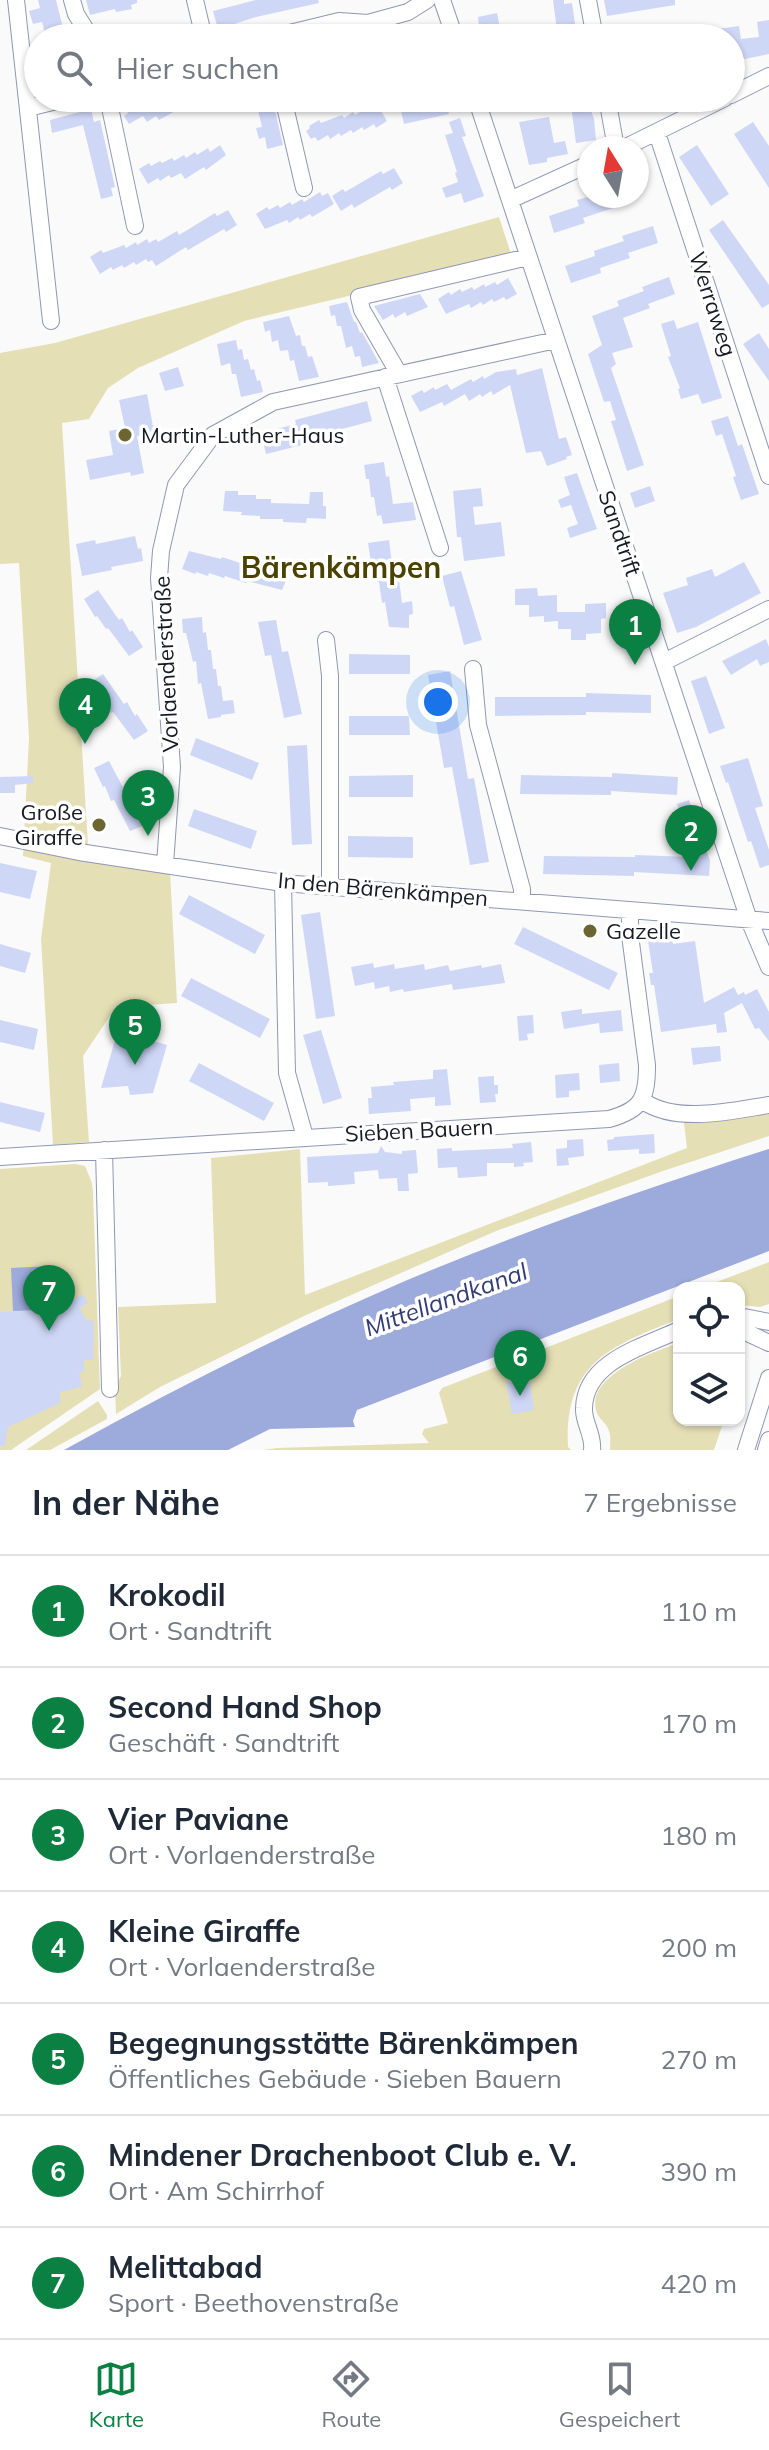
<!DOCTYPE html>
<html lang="de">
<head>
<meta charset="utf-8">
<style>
  :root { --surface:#fff; --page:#f2f2f3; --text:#1f2937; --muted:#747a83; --line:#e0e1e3; --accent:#0b8043 }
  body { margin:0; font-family:Mulish,sans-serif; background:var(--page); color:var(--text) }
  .controls { position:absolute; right:24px; bottom:24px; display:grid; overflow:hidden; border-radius:16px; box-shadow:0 2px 6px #0004 }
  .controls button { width:72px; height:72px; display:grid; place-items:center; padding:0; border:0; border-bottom:2px solid var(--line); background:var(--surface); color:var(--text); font:40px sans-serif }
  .compass { position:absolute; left:577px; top:136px; width:72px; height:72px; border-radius:50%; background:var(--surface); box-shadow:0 2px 6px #0004; rotate:349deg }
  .you { position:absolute; left:438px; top:702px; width:28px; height:28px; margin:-20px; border:6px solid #fff; border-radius:50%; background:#1a73e8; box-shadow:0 0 0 12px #1a73e833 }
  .badge { display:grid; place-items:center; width:52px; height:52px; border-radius:50%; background:var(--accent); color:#fff; font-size:26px; font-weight:700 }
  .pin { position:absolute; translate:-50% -66px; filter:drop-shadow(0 2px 4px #0008) }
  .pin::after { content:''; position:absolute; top:42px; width:28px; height:24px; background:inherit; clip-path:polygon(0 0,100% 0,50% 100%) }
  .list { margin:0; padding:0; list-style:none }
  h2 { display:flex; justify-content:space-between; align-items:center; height:104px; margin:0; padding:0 32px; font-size:34px }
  h2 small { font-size:26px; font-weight:400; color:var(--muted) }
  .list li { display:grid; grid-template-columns:52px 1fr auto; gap:24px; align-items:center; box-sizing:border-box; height:112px; padding:0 32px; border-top:2px solid var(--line) }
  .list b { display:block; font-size:30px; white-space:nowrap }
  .list p { margin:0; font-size:26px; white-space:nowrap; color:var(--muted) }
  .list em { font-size:26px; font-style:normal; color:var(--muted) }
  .icon { flex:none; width:44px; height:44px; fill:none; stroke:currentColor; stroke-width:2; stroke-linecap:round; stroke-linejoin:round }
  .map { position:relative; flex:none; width:769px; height:1450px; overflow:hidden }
  .search { position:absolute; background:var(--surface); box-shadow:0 2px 6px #0004; left:24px; right:24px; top:24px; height:88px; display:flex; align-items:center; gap:20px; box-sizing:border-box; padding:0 28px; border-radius:44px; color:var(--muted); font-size:30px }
  .sheet { height:888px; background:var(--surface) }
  nav { display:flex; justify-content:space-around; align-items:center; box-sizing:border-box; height:112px; border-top:2px solid var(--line); background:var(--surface); font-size:22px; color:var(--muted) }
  nav a { display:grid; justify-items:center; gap:4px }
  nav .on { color:var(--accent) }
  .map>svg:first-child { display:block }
</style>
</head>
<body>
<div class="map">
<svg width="769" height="1450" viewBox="0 0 769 1450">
  <rect width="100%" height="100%" fill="#fafafa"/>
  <!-- green -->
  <path fill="#e5dfb6" d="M499,217L512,257L244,321L138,368L108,388L89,419L62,423L89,861L170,871L177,1003L116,1007L83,1056L89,1142L53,1145L41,939L51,863L23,856L29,738L19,563L0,564V353L55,343Z
    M769,1114V1136L663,1171L496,1231L306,1315L160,1387L116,1414L115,1389L121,1376L118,1307L216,1303L211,1158L300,1149L305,1295L687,1148L684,1123Z
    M75,1164L85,1166L92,1183L93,1192L100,1389L11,1450H0V1169Z
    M769,1262V1304L760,1307L739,1305V1288H701Z
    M679,1296V1319C610,1346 564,1363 568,1447L571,1450H263L277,1448L429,1443L422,1434L424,1429L448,1423L439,1393L442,1388Z
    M679,1343V1420H724L714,1450H610C610,1444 611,1436 609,1431C607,1423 597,1418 596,1410C587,1375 655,1351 679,1343Z
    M98,1401L107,1415V1419L50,1450H26Z"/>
  <!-- water -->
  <path fill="#9daadc" d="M769,1149V1251L357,1410L353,1421L355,1427L270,1429L228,1450H64C175,1389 288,1331 405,1281C524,1231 647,1188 769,1149Z
    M50,1266L52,1310L13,1311L11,1268Z"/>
  <!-- building -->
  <path fill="#cfd7f7" d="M38,0H56L64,32L46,36L42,22L33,24L29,11L40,8Z
    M86,0H137V3L131,5L132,9L116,12L115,9L90,15Z
    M256,0H318L319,3L256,17L218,29L213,11Z
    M553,0H564V4L572,3L577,38H558Z
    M604,0H675V5L607,16Z
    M497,13L502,38H480L478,17Z
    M769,20V54L731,62V38H718L717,29L739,26L741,39L759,37L757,22Z
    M180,24L184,38H141V35Z
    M134,98L135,102L142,98H199L159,120L156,116L147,122L143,116L129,124L124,116L128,113L123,104Z
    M255,98H272L283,145L267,149L265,137L259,139L256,128L262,127Z
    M398,98H445L449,114L404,124Z
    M570,98H585L587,108H590L594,119L596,140L576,143Z
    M378,106L387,121L376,128L374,124L364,130L362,127L353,133L351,130L341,136L339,133L330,139L328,135L318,141L315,137L311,139L306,131L310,128L309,126L319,120L321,123L342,115L344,118L353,112L355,115L365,109L367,112Z
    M91,109L94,122L100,120L115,187L111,188L113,196L101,199L83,125L52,133L50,120Z
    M549,117L554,143L565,141L568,154L547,158V162L529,165L519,122Z
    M460,118L466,136L462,137L484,196L464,203L461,193L446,198L442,188L458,182L455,173L457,172L445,135L453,133L449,122Z
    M753,122L769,146V188L734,134Z
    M220,145L226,155L206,170L204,167L185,179L181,173L171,178L169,175L160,181L158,178L148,184L139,169L149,163L151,166L160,161L162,163L172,158L174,161L184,155L186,158L195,152L197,155L208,148L210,152Z
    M697,145L729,194L711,206L679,157Z
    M394,168L403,183L392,190L390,187L354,208L352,204L341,211L332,196L343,189L345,192L381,171L383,174Z
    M320,192L322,196L328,193L334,204L312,217L310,214L300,220L298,217L289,223L287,220L265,229L256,214L267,207L269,210L278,205L280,208L290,202L292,205L302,199L304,202Z
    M591,196H609L613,208L583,218L585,223L554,233L549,216L579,206L577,200Z
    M228,210L237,225L226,232L224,229L188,250L186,247L156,266L152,260L148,262L146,259L136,265L134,262L124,268L122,265L113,270L111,267L100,274L90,257L101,250L103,253L124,245L126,248L136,242L137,245L147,239L149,243L156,239L158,242L177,231L179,235L215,213L217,216Z
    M723,220L769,285V304L762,308L709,230Z
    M653,226L658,243L628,253L630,258L600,268L601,273L571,283L565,266L595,256L594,251L624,241L622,236Z
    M669,277L675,294L648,304L650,308L623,318L633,347L612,353L616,364L611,368L644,465L627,471L611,421L616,420L610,401L604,402L588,354L602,345L592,316L619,306L617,301L644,291L642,287Z
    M508,278L517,294L506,300L504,297L494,302L492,299L483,305L481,302L471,308L469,304L446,314L438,299L449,292L451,295L460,289L462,292L472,287L474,290L484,284L485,287L495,282L497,285Z
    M420,294L428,307L407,316L405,312L395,318L393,314L383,320L374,306Z
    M347,302L354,322H356L360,333L362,332L379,363L362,367L360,356L355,357L352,346L346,348L341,326H337L335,315L331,316L329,306Z
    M289,316L296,336L300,335L302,346H305L308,357L312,356L319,377L299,381L294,360L290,361L288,350L280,351L278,340L272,342L270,330L265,332L263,322Z
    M674,320L677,329L698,322L722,398L702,404L698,394L681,399L678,389L680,388L668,357L671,356L661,324Z
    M759,333L769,349V381L743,344Z
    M236,340L238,350L242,349L244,360L248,359L251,370L254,369L257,381L260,380L263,392L241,397L236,374H232L230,363L221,366L217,344Z
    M178,367L184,386L165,391L159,373Z
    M542,368L559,439L566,437L572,455L566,457L567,459L547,466L541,451L526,453L510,385L493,395L491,391L482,397L480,394L469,401L465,394L444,406L442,402L420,412L411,396L422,390L424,393L434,387L435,390L447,384L451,390L471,379L473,382L483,376L484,379L496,372L516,369L517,375Z
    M147,394L154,432L137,436L144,473L131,476L130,472L90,480L86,460L113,455L109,431L125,428L119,400Z
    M367,401L372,421L301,440L302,445L266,454L261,433L296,424L295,420Z
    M728,416L738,446L742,444L759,494L741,500L733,477L736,476L722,434L716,436L711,421Z
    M384,462L386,477L389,476L393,504L413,502L416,520L383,524L381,515L377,516L374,497H371L369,479H366L364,465Z
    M577,473L597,529L570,538L567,528L578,524L571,505L561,508L558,500L570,495L564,477Z
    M650,486L655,501L635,508L630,493Z
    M481,488L483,506L473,507L475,525L501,522L505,556L464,561L461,537H457L453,491Z
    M225,491H238V495H256V499H271V503L309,504L310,492H323V506H326V519L307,518L306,523L283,522V519H260V516L241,515L242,512L223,511Z
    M135,536L138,549L141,548L143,561L111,567L112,570L82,576L76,544L95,540L96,544Z
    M389,540L394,580H399L402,603L412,601L413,614L409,615V628L389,627L385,602L382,603L379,582H377L375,568L372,569L368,543Z
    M189,551L221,559L222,557L240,563L241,561L257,567L258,564L273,569L276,559L289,564L284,577L287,578L282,590L247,581L246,583L225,576L224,578L209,573L208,576L196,572L195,574L182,569Z
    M744,562L761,593L696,627L677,633L663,593L688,585L686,578L712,569L715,577Z
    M461,571L482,640L464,645L454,606L450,607L442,576Z
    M537,588L538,596L557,595V612H585V604L606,603V618L601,619V633L586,634V640H571V629H558V616V621L544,622V616L529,617V605H515V589Z
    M98,590L119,620L122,618L130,632L132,630L143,647L129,656L108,628L106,629L97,616L95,617L84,599Z
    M202,617L203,633L206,632L208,650H211L213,669H216L218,686H221L223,701L233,700L235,713L221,715V717L208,719L201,683L198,684L196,661L193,662L186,633H183L182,619Z
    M276,620L282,652L288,651L302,714L284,718L271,655L265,656L258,622Z
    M766,639L769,647V662L760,666L757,659L731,675L722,661Z
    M349,654L410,655V674H349Z
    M450,671L468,779L474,778L489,862L470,865L452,767L444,768L428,675Z
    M103,674L124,704L127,702L135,716L137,714L148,731L134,740L113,712L111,713L103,700L100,702L89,683Z
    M706,676L725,728L709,734L691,681Z
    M586,693L651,695V713L586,712V715L495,716V697H586Z
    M349,716H409L410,735H349Z
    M196,738L259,763L252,780L190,755Z
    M307,745L312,844L292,845L287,746Z
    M748,758L763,806L755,808L769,850V865L760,868L751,841L748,842L728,782L726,783L720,766Z
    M109,761L126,793L128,792L135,807L137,806L145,825L130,831L114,800L111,801L105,786L103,787L94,768Z
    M612,773L678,777L677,795L611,791V795L520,794L521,775L612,777Z
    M413,775V797H349V776Z
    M33,776V783L15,785V793H0V777Z
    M689,800L710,861L709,876L634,872V876L543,874L544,856L635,857V855L690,857V844L677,804Z
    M194,809L257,831L251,849L188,826Z
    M348,836L413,837V858L348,857Z
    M0,863L37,871L30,899L0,892Z
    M189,895L265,935L255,954L179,914Z
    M320,912L335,1016L316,1019L301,915Z
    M523,927L618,973L609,990L514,944Z
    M672,938L673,944L695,941L704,1003L734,987L738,995L744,992L745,995L757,989L769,1012V1041L759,1028L755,1029L742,1003L724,1013L727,1032L717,1033L716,1024L661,1032L654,985H651L649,973H653L648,941Z
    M0,944L31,953L25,973L0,966Z
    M373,963L374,968L394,964L395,969L424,964L425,970L448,965L450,971L481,965L482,968L501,964L505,983L453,990L452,984L404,992L403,989L390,992L389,986L375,989L374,982L355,986L351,967Z
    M191,978L270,1019L260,1038L181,996Z
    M582,1009V1014L621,1010L623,1031L600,1033L599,1023L564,1029L561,1012Z
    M533,1015L534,1033L527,1034L528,1040L519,1041L517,1016Z
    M0,1020L38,1029L34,1050L0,1042Z
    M118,1030L167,1045L153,1093L130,1095L128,1086L101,1088Z
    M321,1030L342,1098L323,1104L303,1035Z
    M720,1046L721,1061L693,1065L691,1048Z
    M199,1063L274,1103L264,1121L189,1081Z
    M619,1063L620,1081L600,1083L599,1065Z
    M447,1069L451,1105L435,1106V1097L410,1099L411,1111L369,1114L368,1098H372L371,1087L394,1085L393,1082L433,1079V1070Z
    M579,1073L580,1090L569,1091V1097L556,1098L555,1075Z
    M494,1076V1085H498V1094H495L496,1102L480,1103L478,1077Z
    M0,1102L45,1113L40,1132L0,1122Z
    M654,1134L655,1153L639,1154V1149L608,1151L607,1140L614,1139V1137Z
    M583,1139L584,1156L568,1158L569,1165L557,1166L556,1149L567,1148V1140Z
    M531,1142L533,1162L523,1163L524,1166L514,1167V1163H487V1176L458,1178L457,1167L438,1168L437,1149L452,1148V1151L513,1148L512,1144Z
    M381,1146L385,1152L402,1154V1151L416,1150L418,1173L408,1174L409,1191H398L397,1178L379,1179L378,1170L354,1172L355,1184L328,1186V1182L308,1183L307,1157L378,1153Z
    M82,1294L88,1303L80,1308L86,1320L94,1321L93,1360H84V1372H79L82,1387L60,1392V1403L8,1427L5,1446H0V1312L61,1309Z
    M529,1378L534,1410L512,1414L506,1382Z"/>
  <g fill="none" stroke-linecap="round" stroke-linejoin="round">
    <!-- minor casing -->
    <g stroke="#9097b2" stroke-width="18">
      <path id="minor" d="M16,0L51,321
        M72,0L76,14L91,38
        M195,0L204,38
        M442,0L455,38
        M588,0L595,38
        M269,38L339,21L368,23L408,12L427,0
        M731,95L769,76
        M108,98L135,226
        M283,98L304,188
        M476,98L749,920L769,967
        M607,98L616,148
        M28,108L69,98
        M657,133L769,476
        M624,148L725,98
        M510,200L589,164
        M399,374L362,310L359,297L528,257
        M385,377L440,548
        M326,640L330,676V886
        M664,662L769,609
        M473,669L478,725L522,889V900
        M0,836L79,852L283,883L769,921
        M165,864L172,767L159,578L161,551L176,485L213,435L273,402L556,340
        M283,883L287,1073L305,1137
        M643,1101C676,1124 731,1111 769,1105
        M104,1150L110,1389
        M0,1157L609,1119C642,1110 647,1098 647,1065L630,935V912
        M739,1316L769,1322
        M739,1329L769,1343
        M592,1450C594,1435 583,1422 584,1408C585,1361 645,1346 679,1330
        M746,1450L769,1378
        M766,1450L769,1440"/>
    </g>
    <!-- minor -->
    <use href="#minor" stroke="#fff" stroke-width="16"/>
  </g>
  <!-- markers -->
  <g fill="#6c6431" stroke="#fff" stroke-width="3">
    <circle cx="125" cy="435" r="8"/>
    <circle cx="99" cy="825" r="8"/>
    <circle cx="590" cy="931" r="8"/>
  </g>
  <g text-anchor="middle" stroke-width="7" stroke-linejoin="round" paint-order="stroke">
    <!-- street labels -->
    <g font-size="22" fill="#171924" stroke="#fff">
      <text transform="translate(713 304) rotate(72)" y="8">Werraweg</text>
      <text transform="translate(620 533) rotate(71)" y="8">Sandtrift</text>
      <text transform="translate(166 664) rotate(-93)" y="8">Vorlaenderstraße</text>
      <text transform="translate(383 889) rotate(5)" y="8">In den Bärenkämpen</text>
      <text transform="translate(419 1130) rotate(-3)" y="8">Sieben Bauern</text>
    </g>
    <!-- poi labels -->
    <g font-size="22" fill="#171924" stroke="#fff" text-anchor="start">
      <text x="141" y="443">Martin-Luther-Haus</text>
      <text x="83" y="820" text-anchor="end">Große<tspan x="83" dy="25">Giraffe</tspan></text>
      <text x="606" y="939">Gazelle</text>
    </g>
    <!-- water labels -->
    <g font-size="24" font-style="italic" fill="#323c79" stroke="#fff">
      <text transform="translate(446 1300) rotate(-20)" y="8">Mittellandkanal</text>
    </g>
    <!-- district labels -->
    <g font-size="30" font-weight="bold" fill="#4b4200" stroke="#fff">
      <text x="341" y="578">Bärenkämpen</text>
    </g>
  </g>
</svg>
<div class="controls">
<button><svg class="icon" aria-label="locate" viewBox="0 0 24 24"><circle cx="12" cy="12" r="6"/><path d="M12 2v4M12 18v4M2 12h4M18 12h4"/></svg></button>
<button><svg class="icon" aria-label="layers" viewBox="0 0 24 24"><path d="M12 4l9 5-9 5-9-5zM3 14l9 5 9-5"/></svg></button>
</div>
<svg class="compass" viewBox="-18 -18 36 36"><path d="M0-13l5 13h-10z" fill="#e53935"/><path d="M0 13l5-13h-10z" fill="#747a83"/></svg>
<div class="you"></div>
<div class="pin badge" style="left:635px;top:665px">1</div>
<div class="pin badge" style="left:691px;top:871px">2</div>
<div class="pin badge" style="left:148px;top:836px">3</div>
<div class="pin badge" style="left:85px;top:744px">4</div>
<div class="pin badge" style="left:135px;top:1065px">5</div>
<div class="pin badge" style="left:520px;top:1396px">6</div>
<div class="pin badge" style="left:49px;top:1331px">7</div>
<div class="search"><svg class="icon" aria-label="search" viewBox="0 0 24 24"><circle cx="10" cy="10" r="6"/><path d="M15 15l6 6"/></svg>Hier suchen</div>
</div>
<section class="sheet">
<h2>In der Nähe<small>7 Ergebnisse</small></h2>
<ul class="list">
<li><span class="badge">1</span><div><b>Krokodil</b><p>Ort · Sandtrift</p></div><em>110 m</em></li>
<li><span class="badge">2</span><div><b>Second Hand Shop</b><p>Geschäft · Sandtrift</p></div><em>170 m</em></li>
<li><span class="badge">3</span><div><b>Vier Paviane</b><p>Ort · Vorlaenderstraße</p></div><em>180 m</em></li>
<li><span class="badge">4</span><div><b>Kleine Giraffe</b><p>Ort · Vorlaenderstraße</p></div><em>200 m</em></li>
<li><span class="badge">5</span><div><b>Begegnungsstätte Bärenkämpen</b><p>Öffentliches Gebäude · Sieben Bauern</p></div><em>270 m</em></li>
<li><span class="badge">6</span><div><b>Mindener Drachenboot Club e. V.</b><p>Ort · Am Schirrhof</p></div><em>390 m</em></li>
<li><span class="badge">7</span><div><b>Melittabad</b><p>Sport · Beethovenstraße</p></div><em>420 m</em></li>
</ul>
</section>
<nav>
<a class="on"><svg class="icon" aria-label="map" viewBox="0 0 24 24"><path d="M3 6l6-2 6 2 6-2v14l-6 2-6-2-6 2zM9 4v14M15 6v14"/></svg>Karte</a>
<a><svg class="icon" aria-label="directions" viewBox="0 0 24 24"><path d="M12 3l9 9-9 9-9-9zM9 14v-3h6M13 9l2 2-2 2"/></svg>Route</a>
<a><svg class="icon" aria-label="saved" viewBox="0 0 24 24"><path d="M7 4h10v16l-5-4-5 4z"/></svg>Gespeichert</a>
</nav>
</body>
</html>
